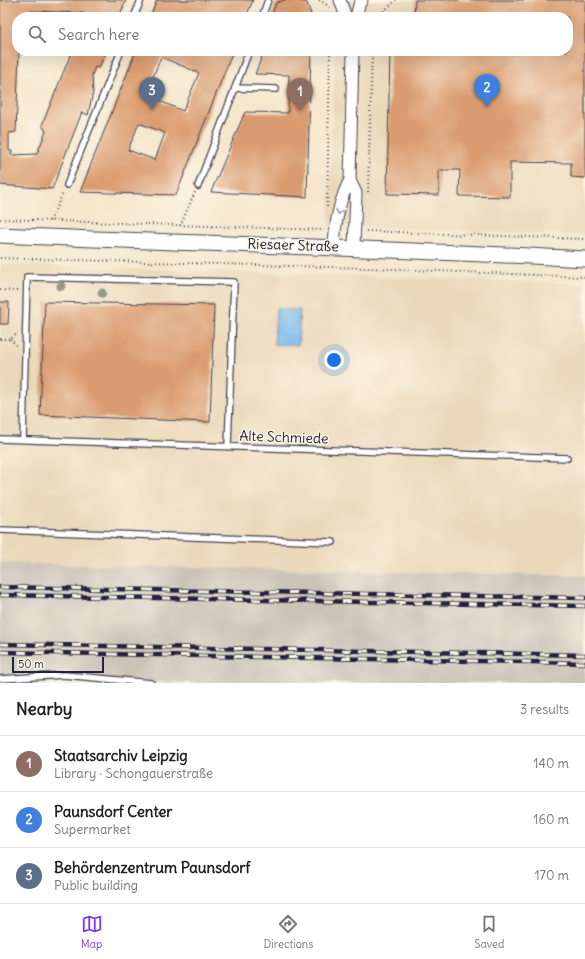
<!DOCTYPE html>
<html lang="en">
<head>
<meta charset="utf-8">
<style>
  :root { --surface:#fff; --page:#f6f6f6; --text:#202124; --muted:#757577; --line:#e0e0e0; --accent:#7c3aed }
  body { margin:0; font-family:Delius,sans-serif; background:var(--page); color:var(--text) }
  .scale { position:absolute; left:12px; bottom:10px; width:92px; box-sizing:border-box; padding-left:4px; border:2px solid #22223b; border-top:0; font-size:11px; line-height:14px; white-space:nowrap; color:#22223b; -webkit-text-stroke:3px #fcf5e5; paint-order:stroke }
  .you { position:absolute; left:334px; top:360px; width:14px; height:14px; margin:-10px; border:3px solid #fff; border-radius:50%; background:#1a73e8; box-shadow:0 0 0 6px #1a73e833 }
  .badge { display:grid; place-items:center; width:26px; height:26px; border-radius:50%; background:var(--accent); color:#fff; font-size:13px; font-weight:700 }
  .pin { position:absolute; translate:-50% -33px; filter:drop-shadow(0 1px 2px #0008) }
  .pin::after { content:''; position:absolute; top:21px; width:14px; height:12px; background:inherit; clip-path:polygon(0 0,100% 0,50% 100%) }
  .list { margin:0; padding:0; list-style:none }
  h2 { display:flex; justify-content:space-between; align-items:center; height:52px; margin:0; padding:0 16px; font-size:17px }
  h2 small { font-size:13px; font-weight:400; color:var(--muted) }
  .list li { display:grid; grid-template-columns:26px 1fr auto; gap:12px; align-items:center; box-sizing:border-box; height:56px; padding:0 16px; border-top:1px solid var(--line) }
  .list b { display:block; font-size:15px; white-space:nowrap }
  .list p { margin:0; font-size:13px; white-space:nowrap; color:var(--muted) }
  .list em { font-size:13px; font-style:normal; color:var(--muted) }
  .icon { flex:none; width:22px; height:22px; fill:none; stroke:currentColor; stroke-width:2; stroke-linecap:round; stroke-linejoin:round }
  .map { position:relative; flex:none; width:585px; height:683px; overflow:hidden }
  .search { position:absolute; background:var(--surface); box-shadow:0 4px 16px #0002; left:12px; right:12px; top:12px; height:44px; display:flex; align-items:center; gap:10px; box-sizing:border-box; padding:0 14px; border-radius:16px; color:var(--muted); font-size:15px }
  .sheet { height:220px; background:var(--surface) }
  nav { display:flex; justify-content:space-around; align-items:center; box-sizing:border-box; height:56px; border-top:1px solid var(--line); background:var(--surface); font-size:11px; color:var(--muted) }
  nav a { display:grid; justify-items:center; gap:2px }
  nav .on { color:var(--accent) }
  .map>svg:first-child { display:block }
</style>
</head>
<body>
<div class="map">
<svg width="585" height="683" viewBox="0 0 585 683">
  <rect width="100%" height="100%" fill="#fcf5e5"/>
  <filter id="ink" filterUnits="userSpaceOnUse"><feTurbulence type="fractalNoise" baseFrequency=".025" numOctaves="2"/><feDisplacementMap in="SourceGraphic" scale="8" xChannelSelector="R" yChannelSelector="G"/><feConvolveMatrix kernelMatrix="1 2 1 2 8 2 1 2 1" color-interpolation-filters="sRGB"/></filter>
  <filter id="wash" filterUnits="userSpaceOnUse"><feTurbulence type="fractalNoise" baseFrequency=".012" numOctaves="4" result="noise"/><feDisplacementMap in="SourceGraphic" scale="16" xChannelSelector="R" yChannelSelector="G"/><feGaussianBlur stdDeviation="0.9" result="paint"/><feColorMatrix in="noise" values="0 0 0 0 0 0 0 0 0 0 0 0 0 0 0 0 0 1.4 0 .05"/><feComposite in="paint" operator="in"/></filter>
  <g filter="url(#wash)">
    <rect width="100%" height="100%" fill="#f4e7cd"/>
    <!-- built -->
    <path fill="#ebd8ba" d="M339,0H585V235L329,226L335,51H568V17H337Z
      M0,264L585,284V576L0,563Z"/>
    <!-- industrial -->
    <path fill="#cbc3b8" d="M0,563L585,576V683H0Z"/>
    <!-- water -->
    <path fill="#78b9ed" stroke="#4d6e94" d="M276,309L300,310L298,345L274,344Z"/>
    <g id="blocks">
      <!-- building -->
      <path fill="#da9b6f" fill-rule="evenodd" d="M3,0H126L119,17H84V13L30,11V15L26,17H17V51H19L16,132L9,133V151H12L11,155L37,154L46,131L42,125L72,51H106L99,68L95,67L92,75L93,92L88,115L82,112L52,189L0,185V1Z
        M157,0H253L246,17H203L187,11L185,17H150Z
        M284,0H298L307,3L312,17H271L276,3Z
        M415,0H585V178L571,177V163L510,162V197L459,196L460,170H439V195L387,194L390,51H568V17H414Z
        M136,51H233L176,195L80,192ZM161,57L199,73L183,111L146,95ZM139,123L165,133L155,160L128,150Z
        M264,51H311L307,197L211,192L245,112L288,113L289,75L255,74Z
        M0,302H9L8,324H0Z
        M45,302L214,305L210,422L40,415Z"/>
    </g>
  </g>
  <g filter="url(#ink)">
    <use href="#blocks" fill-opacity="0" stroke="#424051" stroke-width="1"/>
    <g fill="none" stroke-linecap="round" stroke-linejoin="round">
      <!-- lane casing -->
      <g stroke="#424051" stroke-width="8">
        <path id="lane" d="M134,17L141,0
          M262,17L268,0
          M235,88L276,89
          M67,185L121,51
          M198,186L249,51
          M0,439L567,458
          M23,439L27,277L234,282L228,447
          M0,530L333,542
          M0,679L64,675L151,683"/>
      </g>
      <!-- street casing -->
      <g stroke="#424051" stroke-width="13">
        <path id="street" d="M340,0L346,17
          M356,17L359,5L362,0
          M353,51L350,180L356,193L354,247
          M334,247C335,224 339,200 350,180"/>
      </g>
      <!-- secondary casing -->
      <g stroke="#424051" stroke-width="17">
        <path id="secondary" d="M0,235C195,244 390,248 585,259"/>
      </g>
      <!-- path -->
      <path stroke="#424051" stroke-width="2" stroke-dasharray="1 3" stroke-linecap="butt" d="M319,0L330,7
        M331,17V10
        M378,17L396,0
        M368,192L372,51
        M327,207L330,51
        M0,219L324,230
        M50,221L63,193
        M180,226L195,192
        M366,231L585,239
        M0,258L367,268L585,277
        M0,290L18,291
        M0,339H10L17,334
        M10,339L16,345"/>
      <!-- lane -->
      <use href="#lane" stroke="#fff" stroke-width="5.5"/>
      <!-- street -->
      <use href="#street" stroke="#fff" stroke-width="11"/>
      <!-- secondary -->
      <use href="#secondary" stroke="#fff" stroke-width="15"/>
      <!-- rail casing -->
      <g stroke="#22223b" stroke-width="4.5">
        <path id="rail" d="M0,587L585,598
          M0,595L585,606
          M0,644L585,655
          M0,652L585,663"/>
      </g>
      <!-- rail -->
      <use href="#rail" stroke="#fcf5e5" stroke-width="3" stroke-dasharray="9" stroke-linecap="butt"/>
    </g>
    <!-- trees -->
    <g fill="#969b89">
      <circle cx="61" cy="286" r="4.5"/>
      <circle cx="102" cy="293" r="4.5"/>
    </g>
    <!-- one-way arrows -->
    <defs><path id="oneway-chevron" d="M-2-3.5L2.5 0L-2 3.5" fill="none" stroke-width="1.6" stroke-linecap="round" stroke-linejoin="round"/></defs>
    <use stroke="#9c9ca7" href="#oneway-chevron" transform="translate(339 212) rotate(101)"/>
  </g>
  <g text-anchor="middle" stroke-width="3" stroke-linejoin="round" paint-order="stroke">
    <!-- street labels -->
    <g font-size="14" fill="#22223b" stroke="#fcf5e5">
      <text transform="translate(293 245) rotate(2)" y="5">Riesaer Straße</text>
      <text transform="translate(284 437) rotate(2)" y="5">Alte Schmiede</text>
    </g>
  </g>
</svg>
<div class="scale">50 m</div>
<div class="you"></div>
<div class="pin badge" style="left:300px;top:111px;background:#8d6e63">1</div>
<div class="pin badge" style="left:487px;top:107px;background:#3f7fe0">2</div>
<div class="pin badge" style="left:152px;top:110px;background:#5c6f8a">3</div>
<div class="search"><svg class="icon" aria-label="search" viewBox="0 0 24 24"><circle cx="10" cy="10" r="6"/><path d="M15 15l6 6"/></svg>Search here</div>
</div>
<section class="sheet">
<h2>Nearby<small>3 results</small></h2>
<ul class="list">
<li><span class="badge" style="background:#8d6e63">1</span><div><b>Staatsarchiv Leipzig</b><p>Library · Schongauerstraße</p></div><em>140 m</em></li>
<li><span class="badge" style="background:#3f7fe0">2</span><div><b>Paunsdorf Center</b><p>Supermarket</p></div><em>160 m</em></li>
<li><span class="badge" style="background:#5c6f8a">3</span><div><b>Behördenzentrum Paunsdorf</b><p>Public building</p></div><em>170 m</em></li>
</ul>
</section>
<nav>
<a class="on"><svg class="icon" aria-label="map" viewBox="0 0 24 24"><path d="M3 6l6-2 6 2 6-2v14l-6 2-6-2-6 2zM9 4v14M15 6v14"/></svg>Map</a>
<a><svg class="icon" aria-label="directions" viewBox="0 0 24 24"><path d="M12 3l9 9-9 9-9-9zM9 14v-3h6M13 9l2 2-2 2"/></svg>Directions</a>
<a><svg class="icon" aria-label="saved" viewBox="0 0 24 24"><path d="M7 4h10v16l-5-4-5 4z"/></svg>Saved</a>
</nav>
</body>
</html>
